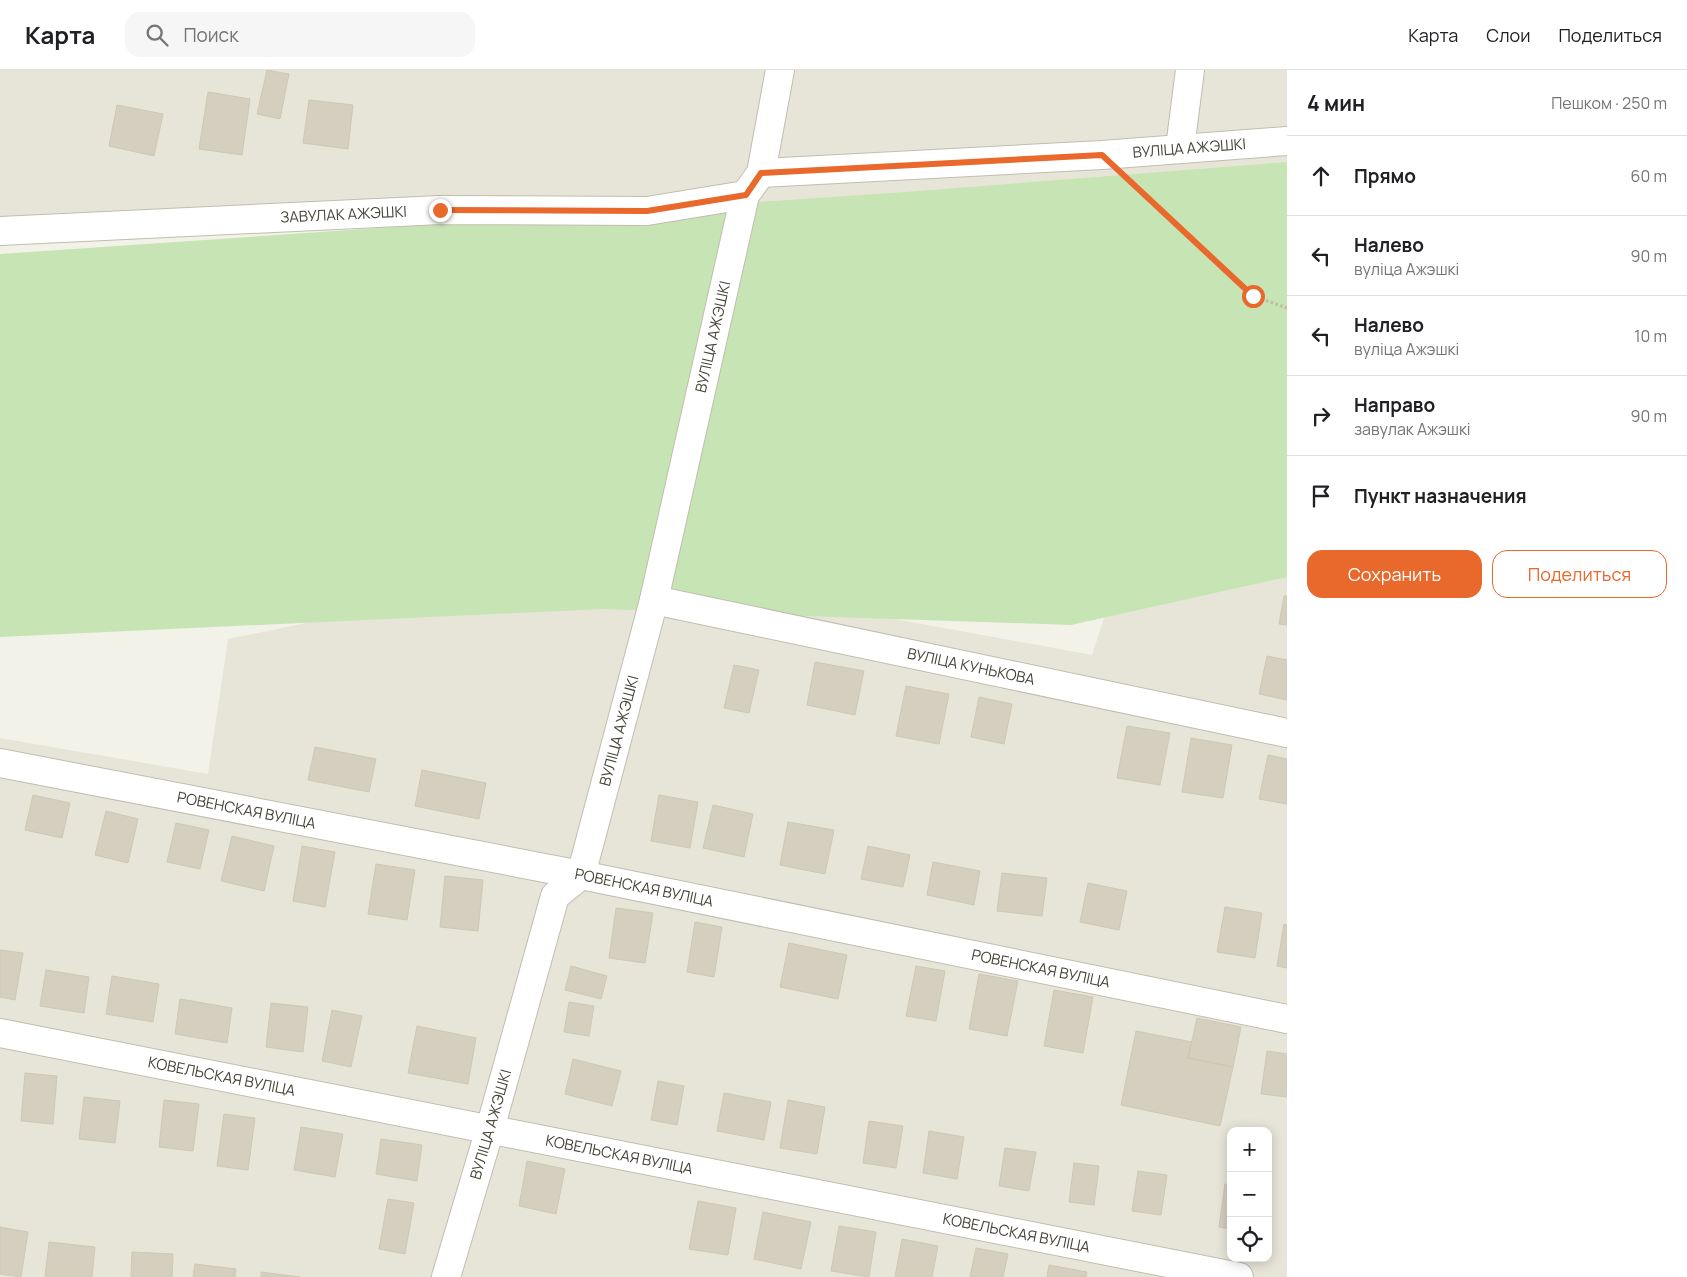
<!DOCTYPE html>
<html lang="ru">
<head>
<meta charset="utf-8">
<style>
  :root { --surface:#fff; --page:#f6f6f6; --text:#202124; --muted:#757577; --line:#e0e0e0; --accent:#e9682b }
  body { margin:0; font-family:Manrope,sans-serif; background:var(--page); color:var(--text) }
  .controls { position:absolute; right:15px; bottom:15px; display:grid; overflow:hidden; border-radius:10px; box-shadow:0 2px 12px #0003 }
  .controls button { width:45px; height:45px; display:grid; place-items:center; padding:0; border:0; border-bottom:1px solid var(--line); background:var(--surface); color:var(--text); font:25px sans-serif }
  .stop { position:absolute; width:15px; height:15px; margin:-11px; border:4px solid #e9682b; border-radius:50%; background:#fff }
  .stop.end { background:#e9682b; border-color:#fff; box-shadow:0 1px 5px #0008 }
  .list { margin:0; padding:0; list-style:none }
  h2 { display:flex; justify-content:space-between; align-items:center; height:65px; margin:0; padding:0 20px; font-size:21px }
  h2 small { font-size:16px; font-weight:400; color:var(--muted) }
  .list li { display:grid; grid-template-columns:32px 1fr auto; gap:15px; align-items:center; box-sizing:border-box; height:80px; padding:0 20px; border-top:1px solid var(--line) }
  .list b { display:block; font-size:19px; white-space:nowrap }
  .list p { margin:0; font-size:16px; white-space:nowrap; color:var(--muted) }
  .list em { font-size:16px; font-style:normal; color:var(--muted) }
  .actions { display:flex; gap:10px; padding:15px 20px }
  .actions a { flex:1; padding:11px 0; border:1px solid var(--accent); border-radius:15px; text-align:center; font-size:18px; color:var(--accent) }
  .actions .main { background:var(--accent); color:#fff }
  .icon { flex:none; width:28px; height:28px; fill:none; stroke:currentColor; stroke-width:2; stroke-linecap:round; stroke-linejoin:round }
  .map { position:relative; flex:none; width:1287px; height:1207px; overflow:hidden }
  header { display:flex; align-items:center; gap:30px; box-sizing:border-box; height:70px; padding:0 25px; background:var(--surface); border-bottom:1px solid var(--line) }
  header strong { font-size:24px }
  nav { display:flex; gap:28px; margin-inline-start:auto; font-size:18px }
  .search { width:350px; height:45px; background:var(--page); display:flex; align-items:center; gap:12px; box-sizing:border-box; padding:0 18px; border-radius:15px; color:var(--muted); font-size:19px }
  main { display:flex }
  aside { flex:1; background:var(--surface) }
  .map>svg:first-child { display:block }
</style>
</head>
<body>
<header>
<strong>Карта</strong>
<div class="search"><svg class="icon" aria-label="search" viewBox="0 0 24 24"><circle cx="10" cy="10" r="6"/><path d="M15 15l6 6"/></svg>Поиск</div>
<nav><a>Карта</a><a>Слои</a><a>Поделиться</a></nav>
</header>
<main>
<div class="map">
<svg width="1287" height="1207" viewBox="0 0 1287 1207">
  <rect width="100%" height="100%" fill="#f3f2e9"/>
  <!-- residential -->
  <path fill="#e7e5d8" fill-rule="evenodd" d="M0,0H1287V104L0,173Z
    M1287,471V1207H0V668L208,704L228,569L594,494L1092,585L1125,484ZM1231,1061H1268V1188H1231Z"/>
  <!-- green -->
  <path fill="#c7e4b5" d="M1287,92V507L1071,555L603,539L0,567V184L906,122Z"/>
  <!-- building -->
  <path fill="#d4cfbf" stroke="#cec8b3" d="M267,0L289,4L280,49L257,44Z
    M208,22L250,29L242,85L199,79Z
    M309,30L353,35L348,79L303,73Z
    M117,35L163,44L154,86L109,76Z
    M1284,526H1287V555L1279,554Z
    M1267,586L1287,590V630L1259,624Z
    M815,592L864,601L855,645L807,635Z
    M734,595L759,600L749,643L724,638Z
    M906,616L949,624L939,674L896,666Z
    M979,627L1012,634L1004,674L971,667Z
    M1127,656L1170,663L1160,715L1117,708Z
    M1191,668L1232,675L1223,728L1182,722Z
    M315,677L376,689L369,722L308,710Z
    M1268,685L1287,689V734L1259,729Z
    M422,700L486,713L479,749L415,736Z
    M33,725L70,733L62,768L25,760Z
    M659,725L698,732L690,778L651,771Z
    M713,735L753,744L744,787L703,778Z
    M106,741L138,749L128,793L95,785Z
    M788,752L834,760L825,804L780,795Z
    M176,753L209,760L200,799L167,792Z
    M232,766L274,776L264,821L221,811Z
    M302,776L335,782L325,837L293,831Z
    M868,776L910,785L903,817L861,809Z
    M933,792L980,801L974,835L927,825Z
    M376,794L415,800L407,850L368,844Z
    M1002,803L1047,808L1042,846L997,841Z
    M445,806L483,810L478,861L440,857Z
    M1088,813L1127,821L1119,860L1080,852Z
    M1225,837L1262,843L1255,888L1217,882Z
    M616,838L653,843L645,893L609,888Z
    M695,852L722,857L714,907L687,902Z
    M1284,854L1287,855V898L1277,896Z
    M789,873L847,885L838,929L780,917Z
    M0,880L23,883L15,930L0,927Z
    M571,896L607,906L601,929L565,920Z
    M916,896L945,901L936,951L906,946Z
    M46,900L89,907L84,943L40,936Z
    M979,904L1018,911L1007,966L969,959Z
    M112,906L159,914L153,952L106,944Z
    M1054,920L1093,927L1083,983L1044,976Z
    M180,929L232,938L227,973L175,964Z
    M569,932L594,936L589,966L564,962Z
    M271,933L308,937L303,982L266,977Z
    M332,940L362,946L351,997L322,991Z
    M1197,948L1241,957L1233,997L1188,988Z
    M417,956L476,968L468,1014L408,1003Z
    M1136,961L1192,972L1188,988L1233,997L1220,1056L1121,1035Z
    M1267,981L1287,984V1027L1261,1024Z
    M573,989L621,1001L612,1036L565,1024Z
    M25,1003L57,1006L53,1054L21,1051Z
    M658,1011L684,1016L677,1055L651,1050Z
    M724,1023L771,1032L764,1070L717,1061Z
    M84,1027L120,1031L115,1073L79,1069Z
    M164,1030L199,1034L193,1081L159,1077Z
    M788,1030L825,1037L817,1084L780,1078Z
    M224,1044L255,1048L248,1100L217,1096Z
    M869,1051L903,1056L896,1098L863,1093Z
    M301,1057L343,1064L335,1107L294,1100Z
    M929,1061L964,1067L957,1109L923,1103Z
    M381,1069L422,1075L417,1111L376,1104Z
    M1005,1078L1036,1082L1029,1121L999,1116Z
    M527,1091L565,1099L556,1144L519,1136Z
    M1074,1093L1099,1096L1094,1135L1069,1132Z
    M1138,1101L1167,1105L1161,1145L1132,1141Z
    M1225,1114L1231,1115V1159L1219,1157Z
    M388,1129L414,1133L405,1184L379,1179Z
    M698,1131L736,1138L728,1185L689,1179Z
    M763,1142L811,1152L801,1199L754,1189Z
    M839,1156L876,1162L869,1207L831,1201Z
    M0,1157L28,1162L21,1207L0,1204Z
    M902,1169L938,1176L932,1207H895Z
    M49,1172L95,1177L92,1207H45Z
    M976,1178L1008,1184L1003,1207H970Z
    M132,1182L173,1184L172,1207H131Z
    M195,1194L236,1199L235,1207H193Z
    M1049,1195L1087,1202L1086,1207H1047Z
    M261,1202L300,1207H261Z"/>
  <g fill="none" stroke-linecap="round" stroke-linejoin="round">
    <!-- minor casing -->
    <g stroke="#c1beaf" stroke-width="30">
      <g id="minor">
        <path d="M1180,78L1190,0"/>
        <path id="s1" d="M761,103L1102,85L1287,71"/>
        <path id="s2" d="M0,161L440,140L647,141L745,125"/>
        <path id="s3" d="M654,530L1287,663"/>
        <path id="s4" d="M0,693L581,805L1287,949"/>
        <path id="s5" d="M0,963L1239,1207"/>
        <path id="s6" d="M446,1207L490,1059L555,826L581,805L654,530L745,125L761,103L780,0"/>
      </g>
    </g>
    <!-- path -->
    <path stroke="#bfb99f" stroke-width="3" stroke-dasharray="2.5 2.5" stroke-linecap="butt" d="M1128,109L1253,226L1287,238"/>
    <!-- minor -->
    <use href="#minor" stroke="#fff" stroke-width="28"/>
  </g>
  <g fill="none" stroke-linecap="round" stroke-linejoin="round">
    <!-- route -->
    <path stroke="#e9682b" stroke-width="6" d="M440,140L647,141L746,125L761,103L1102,85L1253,226"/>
  </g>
  <g text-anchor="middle" stroke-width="4.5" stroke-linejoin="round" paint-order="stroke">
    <!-- street labels -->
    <g font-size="15" fill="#464338" stroke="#fff">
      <text dy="5" stroke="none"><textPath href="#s1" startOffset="429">ВУЛІЦА АЖЭШКІ</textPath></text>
      <text dy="5" stroke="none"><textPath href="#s2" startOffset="344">ЗАВУЛАК АЖЭШКІ</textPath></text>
      <text dy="5" stroke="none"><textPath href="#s6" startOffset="984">ВУЛІЦА АЖЭШКІ</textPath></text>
      <text dy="5" stroke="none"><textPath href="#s3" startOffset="324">ВУЛІЦА КУНЬКОВА</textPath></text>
      <text dy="5" stroke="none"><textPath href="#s6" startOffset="579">ВУЛІЦА АЖЭШКІ</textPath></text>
      <text dy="5" stroke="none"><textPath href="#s4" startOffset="251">РОВЕНСКАЯ ВУЛІЦА</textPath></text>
      <text dy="5" stroke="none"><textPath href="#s4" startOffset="656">РОВЕНСКАЯ ВУЛІЦА</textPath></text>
      <text dy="5" stroke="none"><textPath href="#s4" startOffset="1061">РОВЕНСКАЯ ВУЛІЦА</textPath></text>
      <text dy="5" stroke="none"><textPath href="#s5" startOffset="226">КОВЕЛЬСКАЯ ВУЛІЦА</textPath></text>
      <text dy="5" stroke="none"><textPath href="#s6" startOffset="159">ВУЛІЦА АЖЭШКІ</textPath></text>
      <text dy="5" stroke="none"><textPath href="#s5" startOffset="631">КОВЕЛЬСКАЯ ВУЛІЦА</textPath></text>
      <text dy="5" stroke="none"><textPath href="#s5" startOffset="1036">КОВЕЛЬСКАЯ ВУЛІЦА</textPath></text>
    </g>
  </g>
</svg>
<div class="controls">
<button>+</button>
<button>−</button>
<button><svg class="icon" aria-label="locate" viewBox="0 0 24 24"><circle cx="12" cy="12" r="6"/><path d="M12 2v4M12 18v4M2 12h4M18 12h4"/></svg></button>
</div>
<div class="stop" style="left:1253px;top:226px"></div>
<div class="stop end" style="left:440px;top:140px"></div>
</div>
<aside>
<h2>4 мин<small>Пешком · 250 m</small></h2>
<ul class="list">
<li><svg class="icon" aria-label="ahead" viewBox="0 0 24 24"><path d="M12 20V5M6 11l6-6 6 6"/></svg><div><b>Прямо</b></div><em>60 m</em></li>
<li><svg class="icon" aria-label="left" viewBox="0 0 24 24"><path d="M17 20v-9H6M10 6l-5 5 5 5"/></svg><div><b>Налево</b><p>вуліца Ажэшкі</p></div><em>90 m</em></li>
<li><svg class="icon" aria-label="left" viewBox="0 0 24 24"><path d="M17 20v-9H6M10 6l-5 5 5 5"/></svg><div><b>Налево</b><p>вуліца Ажэшкі</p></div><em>10 m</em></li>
<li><svg class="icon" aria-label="right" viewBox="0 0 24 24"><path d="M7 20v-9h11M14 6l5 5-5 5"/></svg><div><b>Направо</b><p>завулак Ажэшкі</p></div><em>90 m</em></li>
<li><svg class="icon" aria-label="arrive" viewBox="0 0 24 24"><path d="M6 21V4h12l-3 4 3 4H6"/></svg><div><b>Пункт назначения</b></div></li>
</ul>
<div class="actions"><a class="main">Сохранить</a><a>Поделиться</a></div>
</aside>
</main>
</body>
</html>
